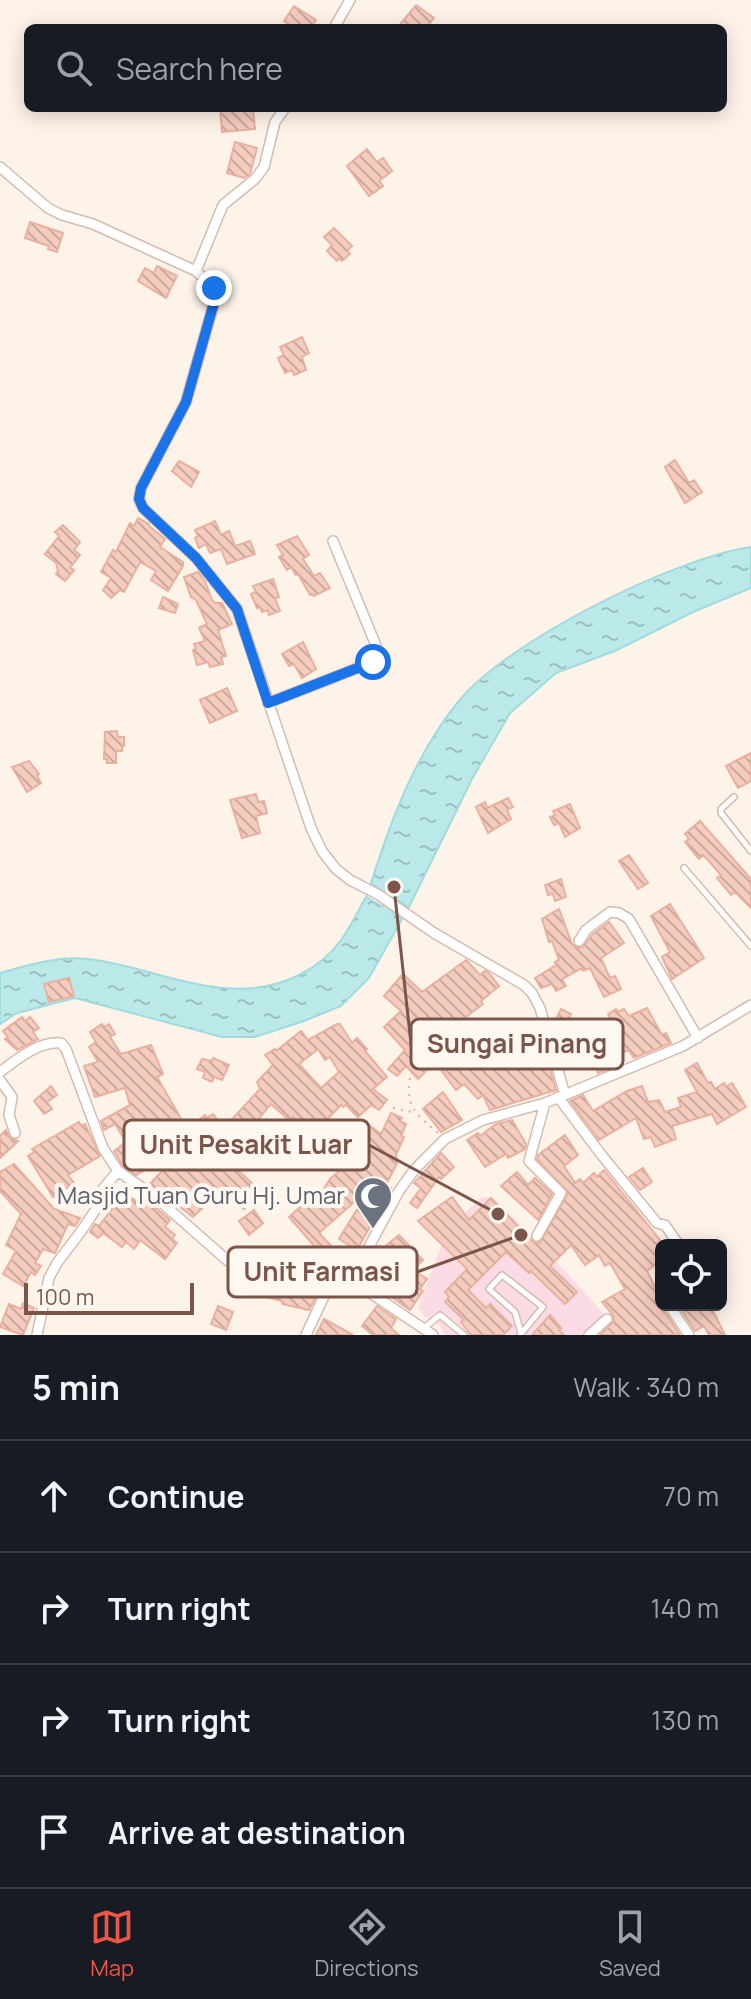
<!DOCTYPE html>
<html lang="en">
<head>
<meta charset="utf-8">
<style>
  :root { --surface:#171b24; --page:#20242c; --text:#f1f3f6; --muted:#9ea1a6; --line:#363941; --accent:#ef5547 }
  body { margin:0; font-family:Manrope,sans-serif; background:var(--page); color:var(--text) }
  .controls { position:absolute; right:24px; bottom:24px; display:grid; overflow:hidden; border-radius:12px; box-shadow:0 4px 20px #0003 }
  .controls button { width:72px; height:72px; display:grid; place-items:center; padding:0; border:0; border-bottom:2px solid var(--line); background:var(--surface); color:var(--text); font:40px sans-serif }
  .scale { position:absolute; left:24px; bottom:20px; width:170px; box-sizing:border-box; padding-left:8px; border:4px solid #7b554a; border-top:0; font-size:22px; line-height:28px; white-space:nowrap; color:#7b554a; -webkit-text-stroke:6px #fff8f1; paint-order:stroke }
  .stop { position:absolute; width:24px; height:24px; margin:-18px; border:6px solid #1a73e8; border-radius:50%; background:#fff }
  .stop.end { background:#1a73e8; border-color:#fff; box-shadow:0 2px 8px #0008 }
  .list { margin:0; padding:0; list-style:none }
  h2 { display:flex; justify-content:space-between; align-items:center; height:104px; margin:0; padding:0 32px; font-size:34px }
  h2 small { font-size:26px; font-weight:400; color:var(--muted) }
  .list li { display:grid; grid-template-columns:52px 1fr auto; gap:24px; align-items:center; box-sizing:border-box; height:112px; padding:0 32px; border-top:2px solid var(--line) }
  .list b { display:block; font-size:30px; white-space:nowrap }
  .list em { font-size:26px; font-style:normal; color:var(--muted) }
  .icon { flex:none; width:44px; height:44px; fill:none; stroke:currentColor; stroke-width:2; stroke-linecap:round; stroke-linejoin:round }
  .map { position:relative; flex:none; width:751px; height:1335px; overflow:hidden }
  .search { position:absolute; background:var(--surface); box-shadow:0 4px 20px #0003; left:24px; right:24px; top:24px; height:88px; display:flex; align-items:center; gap:20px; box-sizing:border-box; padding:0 28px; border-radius:12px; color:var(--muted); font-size:30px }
  .sheet { height:552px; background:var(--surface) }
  nav { display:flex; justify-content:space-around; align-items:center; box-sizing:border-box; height:112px; border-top:2px solid var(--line); background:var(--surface); font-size:22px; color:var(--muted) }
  nav a { display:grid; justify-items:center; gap:4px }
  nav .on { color:var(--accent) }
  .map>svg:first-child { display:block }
</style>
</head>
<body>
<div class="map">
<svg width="751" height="1335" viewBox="0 0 751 1335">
  <defs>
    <pattern id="water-ripples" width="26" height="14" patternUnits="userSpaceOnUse" patternTransform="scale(2)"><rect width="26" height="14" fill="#bbe9ea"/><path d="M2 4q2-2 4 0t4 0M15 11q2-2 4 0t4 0" fill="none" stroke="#9dc0c0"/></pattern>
    <pattern id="building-back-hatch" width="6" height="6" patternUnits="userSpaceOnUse" patternTransform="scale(2)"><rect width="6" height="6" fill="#f5cdbf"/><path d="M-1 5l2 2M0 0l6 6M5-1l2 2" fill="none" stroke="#cba99d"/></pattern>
  </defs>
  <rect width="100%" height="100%" fill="#fef3e9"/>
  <!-- medical -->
  <path fill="#fcdce4" d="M482,1197H492L544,1248L606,1316L584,1335H445L440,1326L424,1316L418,1308L448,1228Z"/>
  <!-- water -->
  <path fill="url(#water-ripples)" stroke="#a1dbdd" stroke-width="2" d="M751,547V588L693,612L617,650L556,673L510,713L472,779L409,907L399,901L392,913L402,919L369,978L341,1006L304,1021L255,1037H222L75,998L17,1013L0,1024V973C31,964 64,954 96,960C165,971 232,1009 299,975C315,967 331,954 341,940C351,926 358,911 366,897L383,907L390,897L371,883C391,820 415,755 458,702C506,642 674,558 751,547Z"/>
  <!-- building -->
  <path fill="url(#building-back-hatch)" stroke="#e9b09e" stroke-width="2" fill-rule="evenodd" d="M416,5L434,18L426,28H397Z
    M294,6L316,20L310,28H294L284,21Z
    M220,108H253L255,129L222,132Z
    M235,142L257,148L250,174L244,178L227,173Z
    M367,149L377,162L383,158L392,171L379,181L383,186L369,196L347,166Z
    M30,222L63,233L57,252L48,249L49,246L25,238Z
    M334,228L352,246L347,251L350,254L342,261L339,258L337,261L327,251L332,245L324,237Z
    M157,266L177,276L166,298L138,281L145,268L154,273Z
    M302,337L309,353L302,357L306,370L294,375L292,370L285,373L278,358L284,355L280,347Z
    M675,460L689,483L694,480L702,492L685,503L665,467Z
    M179,461L199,472L191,487L172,471Z
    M138,518L149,524V526L165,539L160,547L183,562V566L168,591L151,580L156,571L140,562L124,592L120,590L111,598L103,590L111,578L101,572L113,550L116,552L130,523L134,526Z
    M215,521L221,535L229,531L235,546L250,541L255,554L227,564L221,549L210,553L206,544L199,548L195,538L198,536L195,530Z
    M63,525L80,542L74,550L80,555L70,568L74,570L65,581L56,574L58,571L56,563L45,554L59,536L55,532Z
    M297,536L309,555L303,559L314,576L320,573L330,588L314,596L312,594L310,595L298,574L296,575L291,567L287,570L279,557L283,555L277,545Z
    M198,572L205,581L212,600L215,603H222L232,624L218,630L226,656L221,657L223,664L210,667L208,662L197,665L193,650L196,649L194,644L205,641L199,628L207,624L196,600L191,597L184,577Z
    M273,579L279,597L275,598L280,611L269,615L268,610L262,612L260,607L257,608L251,594L256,592L253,586Z
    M163,597L178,604L175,613L159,608Z
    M303,642L316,669L302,678L294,664L289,666L282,654Z
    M227,688L237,711L210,723L200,700Z
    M117,731L118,737H124V746H122V751H116V763H107V759H104L105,732Z
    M751,753V781L738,788L726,766Z
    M29,761L39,774L37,776L41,783L27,792L12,767Z
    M256,794L258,802L264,801L267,813L256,816L260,833L242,838L230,800Z
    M508,798L513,807L507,810L511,819L488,833L476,807L485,802L487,808Z
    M570,804L580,828L565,837L559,823L554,825L550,817L555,815L553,811Z
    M700,821L751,879V908L735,892L731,895L717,878L721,875L708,860L703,855L699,859L685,842L689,839L685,834Z
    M629,855L648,883L638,889L619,861Z
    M561,879L566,897L555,901L553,894L548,895L545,885Z
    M670,904L704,958L672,979L662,957L670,952L651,916Z
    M559,909L572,944L578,948L583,947L592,935L609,922L624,943L601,958L610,978L615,976L621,989L604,997L590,968L583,971L582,968L562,979L566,986L556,991L552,984L541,988L535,978L556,965L555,962L559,960L552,941L549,942L542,919Z
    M466,960L480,975L485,971L489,973L499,986L481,1001L483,1004L438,1038L451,1051L465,1039L474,1050L487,1041L502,1062L512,1056L520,1069L548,1062L556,1090L490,1110L483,1095L478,1099L464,1084L456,1090L435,1062L418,1079L406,1066L397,1076L388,1069L405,1050L384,1027L401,1011L384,996L403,974L422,992Z
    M69,978L74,996L49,1002L44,984Z
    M647,1008L662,1035L666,1033L671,1043L634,1058L629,1050L611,1057L612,1059L608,1061L611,1068L598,1073L596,1066L590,1068L583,1051L587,1050L584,1040L592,1037L595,1045L621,1036L608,1014L616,1009L618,1012L624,1009L629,1016Z
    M561,1009L571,1014L567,1021L573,1025L570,1032L563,1030L560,1034L555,1031L553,1025Z
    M22,1017L25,1021L30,1017L39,1028L33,1032L38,1039L17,1050L5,1039L8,1037L3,1031Z
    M102,1024L104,1027L109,1024L115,1034L110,1037L121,1054L151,1045L163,1074L157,1077L187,1129L205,1115L207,1118L213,1114L224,1128L260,1089L257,1082L273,1065L265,1055L275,1049L276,1051L301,1031L308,1040L337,1024H340L352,1043L357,1038L367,1049L365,1051L387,1077L373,1089L387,1100L379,1110L371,1105L358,1117L346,1105L343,1107L341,1105L312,1135L293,1117L290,1121L271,1104L239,1142L249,1151L235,1167L260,1191L244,1209L223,1189L193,1217L150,1184L180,1152L199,1170L212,1157L200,1141L136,1175L123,1166L114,1151L126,1142L115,1124L104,1130L101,1121L130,1105L125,1088L95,1097L84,1066L98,1062L89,1047L96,1042L90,1032ZM318,1049L325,1060L330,1057L339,1072L321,1088L299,1064Z
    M213,1058L229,1065L222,1080L214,1077L212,1082L203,1078L205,1072L197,1069L202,1059L212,1061Z
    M697,1063L708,1083L711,1082L715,1089L724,1083L726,1087L732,1083L746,1107L717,1124L712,1114L672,1126L676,1139L655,1147L651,1137L644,1139L636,1118L599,1140L570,1101L583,1095L593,1111L627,1091L642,1086L648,1102L659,1100L665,1112L681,1107L678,1098L697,1092L685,1070Z
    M51,1086L57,1095L47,1102L52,1109L44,1114L34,1101Z
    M443,1092L462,1120L441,1132L423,1109Z
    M391,1113L402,1118L400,1121L406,1124L401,1136L404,1137L396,1155L397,1163L386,1185L391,1188L357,1250L339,1239L370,1188L319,1233L333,1248L325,1256L342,1268L340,1270L343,1272L334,1280L327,1275L321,1285L311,1282L318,1268L315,1266L323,1256L289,1217L309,1199L305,1195L312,1189L319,1197L330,1179L344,1167L351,1154L347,1151L355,1140L353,1138L365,1122L381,1134Z
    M512,1120L526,1144L525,1149L508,1158L506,1154L485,1167L467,1140L478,1133L480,1136L496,1124Z
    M79,1122L81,1126L85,1124L100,1156L68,1175L74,1183L53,1197L28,1156L34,1152L32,1149Z
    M6,1130L10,1138L18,1141L0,1158V1136Z
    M565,1135L578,1155L564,1166L575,1183L580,1179L583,1183L594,1173L597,1177L604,1170L664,1245L656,1251L661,1260L647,1271L661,1298L663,1309L680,1335H600L614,1321L613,1315L602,1302L625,1289L610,1263L605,1266L599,1255L585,1265L571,1245L550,1266L577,1292L565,1304L531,1271L529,1273L506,1252L468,1290L486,1308L490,1304L512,1326L503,1335H471L461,1322L464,1320L445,1302L449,1297L445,1292L467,1269L418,1221L452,1197L469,1220L491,1198L533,1242L540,1243L568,1193L537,1159L538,1155Z
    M441,1153L454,1167L441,1179L439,1177L417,1208L410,1203L421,1188L414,1183Z
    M14,1164L54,1209L80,1218L75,1226L68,1224L55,1253L43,1249L35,1263L41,1266L35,1275L31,1272L23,1286L3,1274L16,1251L6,1245L21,1214L0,1191V1172Z
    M643,1168L652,1182L640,1190L629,1177Z
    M517,1172L528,1185L535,1178L552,1194L538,1220L501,1186Z
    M114,1194L124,1201L127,1195L139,1203L143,1197L170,1220L165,1227L175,1235L172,1239L177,1243L165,1259L140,1240L134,1249L126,1242L122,1247L103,1233L98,1238L90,1232L95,1224L99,1226L112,1209L107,1205Z
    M254,1210L263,1223L249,1235L239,1221Z
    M399,1235L423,1260L413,1270L427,1279L420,1289L423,1291L410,1310L366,1279L378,1262L371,1260L378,1246L384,1247Z
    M261,1282L315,1299L309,1310L282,1304V1301L262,1296L263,1290L259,1289Z
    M23,1303L34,1308L23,1335L0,1327L9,1304L21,1309Z
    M687,1305H710L725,1335H709L704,1326L695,1331L681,1309Z
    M218,1306L233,1312L226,1330L211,1324Z
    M377,1306L396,1319L391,1328L399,1335H373L362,1326Z
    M550,1315L561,1328L559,1330L564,1335H532Z
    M324,1319L353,1335H316Z"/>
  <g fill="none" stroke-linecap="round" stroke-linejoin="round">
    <!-- lane casing -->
    <g stroke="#d4bbb0" stroke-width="8">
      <path id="lane" d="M734,797L721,809V813L751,851
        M684,868L751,946
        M424,1328L440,1315L464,1335
        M520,1335L543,1307L502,1275L489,1289L515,1312L521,1333"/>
    </g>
    <!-- street casing -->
    <g stroke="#d4bbb0" stroke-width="12">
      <path id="street" d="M334,28L350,0
        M0,167L48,208L62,215L93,224L196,271L214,288L215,299L186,402L141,488L139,499L143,508L196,558L237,609L311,828L322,851L336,869L350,880L379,895L434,933L524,985L532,993L540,1008L565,1095
        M196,271L223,205L255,179L264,167L275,122L285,108
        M268,703L373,662L377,652L375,643L333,541
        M579,941L586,930L610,912L619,913L629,919L698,1038
        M0,1072C17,1059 39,1041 61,1043L66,1049L103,1148L118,1171L154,1196L228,1261L248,1270L325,1294
        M0,1080L12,1097L9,1115L15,1133
        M558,1097L600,1153L657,1223L665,1225L679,1245
        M537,1236L561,1193L529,1161L545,1103
        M351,1280L433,1335
        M669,1305L689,1335
        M37,1335L49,1278L57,1263L82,1230L96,1209L102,1190L118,1171
        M306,1335L325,1294L351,1280L399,1191L415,1169L445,1139L483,1120L545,1103L683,1046L751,1005
        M589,1335L607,1319"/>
    </g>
    <!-- path -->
    <path stroke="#dbafa1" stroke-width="2" stroke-dasharray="2 6" stroke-linecap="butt" d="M410,1078C405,1108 417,1115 438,1133
      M393,1108L412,1112"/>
    <!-- lane -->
    <use href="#lane" stroke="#fff" stroke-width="5"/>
    <!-- street -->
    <use href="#street" stroke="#fff" stroke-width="9"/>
  </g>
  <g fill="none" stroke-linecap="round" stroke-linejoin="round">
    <!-- route -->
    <path stroke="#1a73e8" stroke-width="10" d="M214,288L215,299L186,402L141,488L139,499L143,508L196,558L237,609L268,703L373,662"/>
  </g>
  <!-- icons -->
  <defs>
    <g id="mosque-pin" transform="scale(2)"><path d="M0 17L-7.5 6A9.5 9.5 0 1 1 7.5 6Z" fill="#6b7280" stroke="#fff8f1"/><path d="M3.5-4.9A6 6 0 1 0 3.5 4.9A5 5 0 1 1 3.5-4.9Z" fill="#fff"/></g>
  </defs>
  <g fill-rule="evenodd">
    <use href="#mosque-pin" x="373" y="1196"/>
  </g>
  <g text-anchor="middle" stroke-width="8" stroke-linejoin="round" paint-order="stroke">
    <!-- worship labels -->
    <g font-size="24" fill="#5b616d" stroke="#fff8f1" text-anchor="end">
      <text x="345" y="1204">Masjid Tuan Guru Hj. Umar</text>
    </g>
  </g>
  <!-- callouts -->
  <path fill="none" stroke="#7b554a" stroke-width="3" d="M394 887L411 1044M498 1214L369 1145M521 1235L417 1272"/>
  <g fill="#7b554a" stroke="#fff8f1" stroke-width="3">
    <circle cx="394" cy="887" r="8"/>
    <circle cx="498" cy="1214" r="8"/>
    <circle cx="521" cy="1235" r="8"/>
  </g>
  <g fill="#fff8f1" stroke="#7b554a" stroke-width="3">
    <rect x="411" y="1019" width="212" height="50" rx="8"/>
    <rect x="124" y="1120" width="245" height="50" rx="8"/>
    <rect x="228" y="1247" width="189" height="50" rx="8"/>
  </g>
  <g font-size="26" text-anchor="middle" font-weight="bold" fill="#7b554a">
    <text x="517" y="1053">Sungai Pinang</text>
    <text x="246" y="1154">Unit Pesakit Luar</text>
    <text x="322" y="1281">Unit Farmasi</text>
  </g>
</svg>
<div class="controls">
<button><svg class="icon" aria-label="locate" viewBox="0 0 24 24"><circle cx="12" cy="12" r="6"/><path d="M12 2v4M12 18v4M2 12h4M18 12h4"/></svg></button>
</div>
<div class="scale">100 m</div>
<div class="stop" style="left:373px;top:662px"></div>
<div class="stop end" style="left:214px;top:288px"></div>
<div class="search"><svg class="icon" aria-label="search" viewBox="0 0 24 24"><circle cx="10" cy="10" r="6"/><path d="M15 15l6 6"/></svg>Search here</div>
</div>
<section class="sheet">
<h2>5 min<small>Walk · 340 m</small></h2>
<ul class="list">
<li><svg class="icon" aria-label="ahead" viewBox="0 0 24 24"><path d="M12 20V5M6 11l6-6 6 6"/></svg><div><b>Continue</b></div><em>70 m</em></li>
<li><svg class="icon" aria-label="right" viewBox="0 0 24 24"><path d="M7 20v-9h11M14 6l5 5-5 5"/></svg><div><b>Turn right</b></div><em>140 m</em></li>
<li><svg class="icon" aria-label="right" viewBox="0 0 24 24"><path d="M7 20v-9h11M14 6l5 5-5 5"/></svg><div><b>Turn right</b></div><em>130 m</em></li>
<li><svg class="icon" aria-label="arrive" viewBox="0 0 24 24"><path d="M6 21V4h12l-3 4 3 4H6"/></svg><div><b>Arrive at destination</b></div></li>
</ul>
</section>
<nav>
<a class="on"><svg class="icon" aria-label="map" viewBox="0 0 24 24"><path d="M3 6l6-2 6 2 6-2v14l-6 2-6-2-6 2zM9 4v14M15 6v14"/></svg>Map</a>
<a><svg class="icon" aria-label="directions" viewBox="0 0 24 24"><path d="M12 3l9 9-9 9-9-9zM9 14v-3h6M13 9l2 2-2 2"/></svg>Directions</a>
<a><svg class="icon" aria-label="saved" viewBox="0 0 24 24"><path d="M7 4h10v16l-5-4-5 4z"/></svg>Saved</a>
</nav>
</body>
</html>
